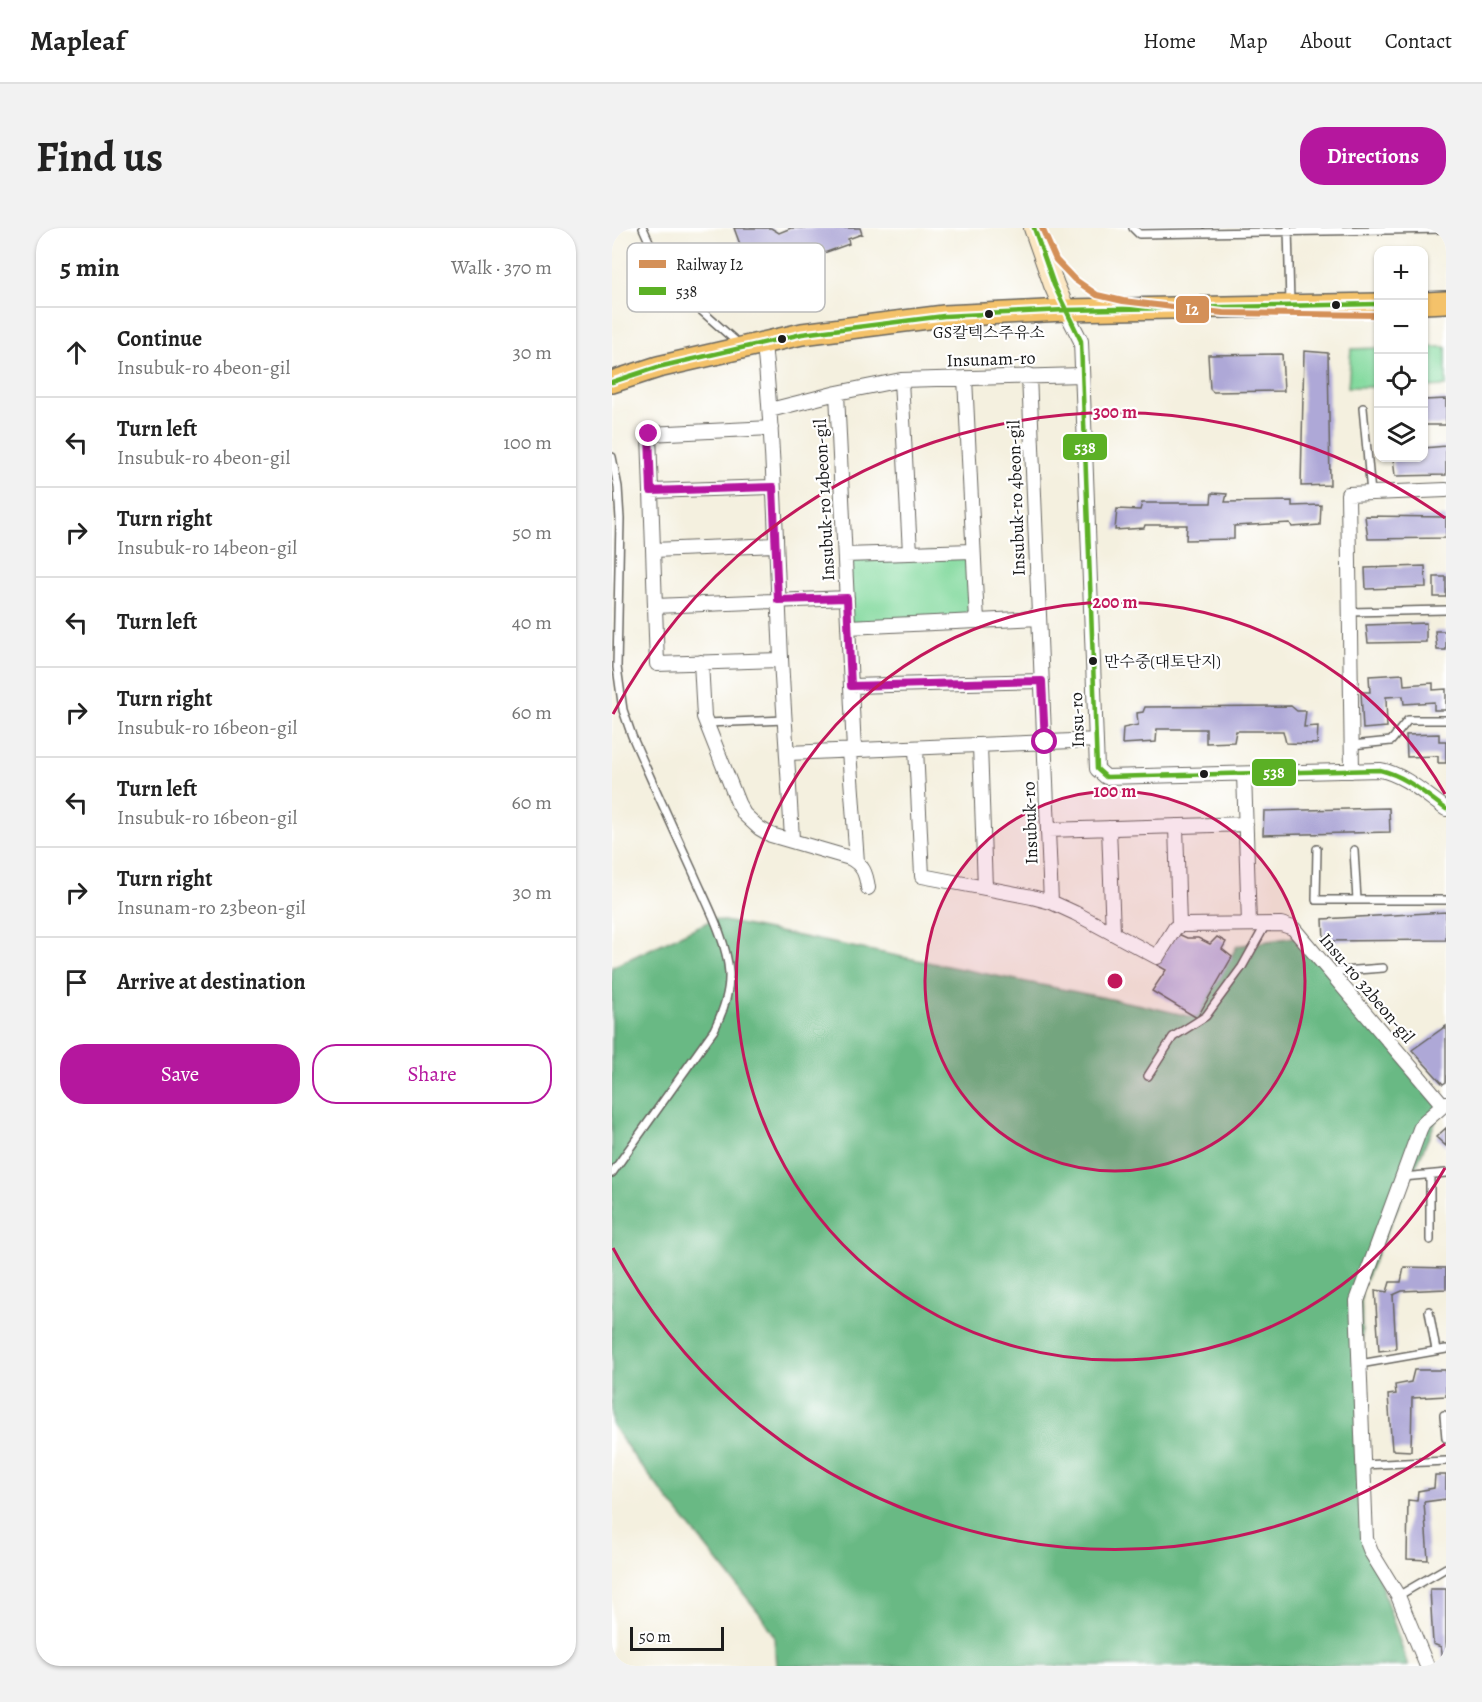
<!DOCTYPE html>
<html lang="en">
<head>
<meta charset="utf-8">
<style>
  :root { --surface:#fff; --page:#f2f2f2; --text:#222; --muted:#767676; --line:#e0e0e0; --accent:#b5179e }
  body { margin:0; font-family:Alegreya,"Noto Serif KR",serif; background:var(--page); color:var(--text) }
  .controls { position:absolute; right:18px; top:18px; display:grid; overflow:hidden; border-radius:12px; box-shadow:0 2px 4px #0004 }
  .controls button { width:54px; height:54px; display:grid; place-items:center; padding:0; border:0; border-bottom:2px solid var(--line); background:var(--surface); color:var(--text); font:30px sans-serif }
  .scale { position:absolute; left:18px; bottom:15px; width:94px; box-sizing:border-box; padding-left:6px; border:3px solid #1c1c1c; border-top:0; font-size:16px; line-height:21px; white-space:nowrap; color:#1c1c1c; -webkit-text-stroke:4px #fff; paint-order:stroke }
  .stop { position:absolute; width:18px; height:18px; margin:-14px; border:4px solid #b5179e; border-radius:50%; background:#fff }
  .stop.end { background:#b5179e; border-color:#fff; box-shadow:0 2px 6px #0008 }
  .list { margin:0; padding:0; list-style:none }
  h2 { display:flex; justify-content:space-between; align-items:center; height:78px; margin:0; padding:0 24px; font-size:26px }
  h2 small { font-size:20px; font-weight:400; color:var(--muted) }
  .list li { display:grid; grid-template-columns:39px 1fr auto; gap:18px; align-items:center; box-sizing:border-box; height:90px; padding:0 24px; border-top:2px solid var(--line) }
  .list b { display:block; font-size:22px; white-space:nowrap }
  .list p { margin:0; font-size:20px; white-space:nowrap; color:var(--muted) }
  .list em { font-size:20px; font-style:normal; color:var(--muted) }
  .actions { display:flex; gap:12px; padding:18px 24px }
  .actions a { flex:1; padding:14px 0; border:2px solid var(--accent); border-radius:24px; text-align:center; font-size:21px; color:var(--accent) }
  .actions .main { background:var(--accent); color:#fff }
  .icon { flex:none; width:33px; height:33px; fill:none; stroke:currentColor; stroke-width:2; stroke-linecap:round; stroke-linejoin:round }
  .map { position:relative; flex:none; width:834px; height:1438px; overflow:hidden; border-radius:24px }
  header { display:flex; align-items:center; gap:36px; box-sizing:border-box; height:84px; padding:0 30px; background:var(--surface); border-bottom:2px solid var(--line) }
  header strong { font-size:28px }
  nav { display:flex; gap:33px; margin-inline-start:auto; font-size:21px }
  .intro { display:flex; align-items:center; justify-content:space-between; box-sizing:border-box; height:144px; padding:0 36px }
  h1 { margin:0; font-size:42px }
  .button { padding:15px 27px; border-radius:24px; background:var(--accent); color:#fff; font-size:21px; font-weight:700 }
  main { display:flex; gap:36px; padding:0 36px }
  aside { flex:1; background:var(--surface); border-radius:24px; box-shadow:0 2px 4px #0004 }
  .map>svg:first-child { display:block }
</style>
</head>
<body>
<header>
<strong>Mapleaf</strong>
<nav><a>Home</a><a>Map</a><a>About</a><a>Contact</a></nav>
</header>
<div class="intro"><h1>Find us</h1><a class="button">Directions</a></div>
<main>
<aside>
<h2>5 min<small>Walk · 370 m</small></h2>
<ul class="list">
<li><svg class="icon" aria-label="ahead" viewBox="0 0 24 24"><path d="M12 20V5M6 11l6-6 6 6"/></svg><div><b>Continue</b><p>Insubuk-ro 4beon-gil</p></div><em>30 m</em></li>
<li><svg class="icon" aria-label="left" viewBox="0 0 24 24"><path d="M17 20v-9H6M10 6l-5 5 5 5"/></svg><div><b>Turn left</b><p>Insubuk-ro 4beon-gil</p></div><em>100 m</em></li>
<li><svg class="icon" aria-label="right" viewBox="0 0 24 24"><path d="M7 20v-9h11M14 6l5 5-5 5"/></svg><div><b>Turn right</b><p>Insubuk-ro 14beon-gil</p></div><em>50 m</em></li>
<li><svg class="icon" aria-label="left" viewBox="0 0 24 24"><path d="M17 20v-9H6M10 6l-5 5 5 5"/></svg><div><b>Turn left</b></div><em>40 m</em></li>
<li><svg class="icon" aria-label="right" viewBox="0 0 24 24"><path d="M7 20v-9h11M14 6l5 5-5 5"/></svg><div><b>Turn right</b><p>Insubuk-ro 16beon-gil</p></div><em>60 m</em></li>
<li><svg class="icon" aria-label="left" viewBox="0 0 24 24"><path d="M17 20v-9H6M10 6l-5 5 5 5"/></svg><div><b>Turn left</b><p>Insubuk-ro 16beon-gil</p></div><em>60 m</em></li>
<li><svg class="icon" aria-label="right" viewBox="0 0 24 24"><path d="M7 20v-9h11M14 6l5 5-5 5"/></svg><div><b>Turn right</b><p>Insunam-ro 23beon-gil</p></div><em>30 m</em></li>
<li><svg class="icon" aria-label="arrive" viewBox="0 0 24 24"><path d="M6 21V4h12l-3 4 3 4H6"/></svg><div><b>Arrive at destination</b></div></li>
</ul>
<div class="actions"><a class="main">Save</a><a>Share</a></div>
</aside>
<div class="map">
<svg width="834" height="1438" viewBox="0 0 834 1438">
  <rect width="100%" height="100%" fill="#fff"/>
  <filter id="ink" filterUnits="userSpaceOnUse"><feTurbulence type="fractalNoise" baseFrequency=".0167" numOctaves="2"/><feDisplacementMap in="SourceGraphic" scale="12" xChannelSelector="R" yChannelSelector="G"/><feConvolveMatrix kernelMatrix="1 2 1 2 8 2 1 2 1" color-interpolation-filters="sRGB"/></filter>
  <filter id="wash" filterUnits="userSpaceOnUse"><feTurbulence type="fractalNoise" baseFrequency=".008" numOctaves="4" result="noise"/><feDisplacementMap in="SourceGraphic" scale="24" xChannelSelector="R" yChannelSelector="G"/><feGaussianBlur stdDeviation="1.35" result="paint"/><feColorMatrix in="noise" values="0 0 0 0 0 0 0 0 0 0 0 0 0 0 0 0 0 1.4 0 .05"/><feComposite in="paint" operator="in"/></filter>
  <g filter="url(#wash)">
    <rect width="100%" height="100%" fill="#f4f0df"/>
    <!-- green -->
    <path fill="#82d99d" stroke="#4f7a5c" stroke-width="1.5" d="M812,119H834V158L812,159Z
      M766,120V159H736L739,121Z
      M361,323L365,393L236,399L233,327Z"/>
    <!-- forest -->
    <path fill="#69b984" stroke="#426a50" stroke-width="1.5" d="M102,691L529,777L585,790L625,718L688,708L831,877L749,1062L754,1311L796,1438H164L162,1408L148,1386L23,1230L0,1197V739Z"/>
    <g id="blocks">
      <!-- building -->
      <path fill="#aea8d7" d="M122,0H159L167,5L179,0H248L250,6L236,11L237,16L159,44L133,30Z
        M692,123L716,125L718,257L689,258Z
        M670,126L672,163L601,164L598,161L596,127Z
        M834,171V197H812V172Z
        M834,218V247L783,248L781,230H812V220Z
        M600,265L615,266L613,274L680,273V278L709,277L708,297L680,299L678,295L622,298V311L574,312L575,297H533L532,300L503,302L505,281L528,282L530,275H599Z
        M753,288L834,289V310L756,311Z
        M813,338L814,359L754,361L753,340Z
        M822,349H834V369H822Z
        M814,395V414L756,415L754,397Z
        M823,403H834V422H825Z
        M791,446L792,457L821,455V462L834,461V482H822V474L792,476L791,468L774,469L775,499L751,501L749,464H758L757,448Z
        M679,478L685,483H694L692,499L706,498L705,516L674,515L671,503H624L622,514L594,515V501H545L544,514L510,516L511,500L526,497L525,485L531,484L533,479Z
        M827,506V513H834V535H826V528L795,529L794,507Z
        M777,580L778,604L651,607L652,583Z
        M834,684V712L712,713L711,691Z
        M564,705L575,710H586L598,716L605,709L614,714L610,721L620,729L585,790L540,763L554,742L545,737Z
        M834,798V854L831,856L800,822Z
        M834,900V918L824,909Z
        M792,1039L834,1040V1061L790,1063L781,1067L784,1121L767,1123L763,1062L775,1064L778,1054H789Z
        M802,1142H834V1168L800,1170L799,1223L780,1222L776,1167L784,1166L783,1157L799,1154Z
        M823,1247H834V1271L812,1274L816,1332L795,1331L796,1272L805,1273L806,1263L822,1260Z
        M818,1361H834V1431H831L829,1419L821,1416Z"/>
    </g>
  </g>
  <g filter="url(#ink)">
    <use href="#blocks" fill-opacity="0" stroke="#686660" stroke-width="1.5"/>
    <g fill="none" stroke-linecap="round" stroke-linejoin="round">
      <!-- lane casing -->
      <g stroke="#686660" stroke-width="10">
        <path id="lane" d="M31,0L44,29L66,62L127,116
          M521,0L527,6L834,1
          M676,0L678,75
          M751,180L759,265
          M0,229L6,259L8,291L5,439L11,482L20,508C40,554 61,600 82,646C95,676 115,712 117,745C118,765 111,784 102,802L0,945
          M738,384L834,382
          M94,495L173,492
          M740,517L779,513L796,492H834
          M705,621L704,672H834
          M742,622L745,672
          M718,744L771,740
          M536,848L561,809L594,788L630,739L654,696
          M791,949L834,945
          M818,1012V947
          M817,1083L824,1122
          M748,1136L834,1121
          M832,1187L834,1210
          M751,1237L834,1233
          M786,1368L834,1340"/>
      </g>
      <!-- street casing -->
      <g stroke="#686660" stroke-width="16">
        <path id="street" d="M453,82L469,113L485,541L494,549L768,542C792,546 814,567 834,581
          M152,115C162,220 164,325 169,430C172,490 177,551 180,612
          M417,147L439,674
          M353,150L365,393
          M289,152L298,325
          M225,165L242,522
          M158,182L225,165L289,152L470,147
          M159,200L37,206L45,436L169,432
          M39,263L161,259
          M41,322L164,317
          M233,327L361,323
          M43,378L235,370
          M236,399L427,390
          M89,434L92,489L126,575L132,586L147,600L159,607L238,630C251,637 254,645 256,660
          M239,458L430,453
          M368,517L373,660
          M304,520L310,648L420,669L439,674L463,685L545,729L563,700L569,697L669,696L681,700L831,877
          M237,523L245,634
          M176,525L483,512
          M740,543L736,266L834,262
          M632,546L637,696
          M564,598L567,698
          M497,600L501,705
          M436,602L634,596
          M815,1438L786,1368L759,1324L754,1311L745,1073L808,901L811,895L834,875"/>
      </g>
      <!-- secondary casing -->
      <g stroke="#686660" stroke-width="22">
        <path id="secondary" d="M422,0L442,57L453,82"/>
      </g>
      <!-- primary casing -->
      <g stroke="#686660" stroke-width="24">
        <path id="primary" d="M812,75L834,74
          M0,154L46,139L190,106L332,88L453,82L766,76"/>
      </g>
      <!-- lane -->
      <use href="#lane" stroke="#fff" stroke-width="7"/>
      <!-- street -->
      <use href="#street" stroke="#fff" stroke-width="14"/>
      <!-- secondary -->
      <use href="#secondary" stroke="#fbe7c3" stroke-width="20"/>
      <!-- primary -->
      <use href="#primary" stroke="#f4c26a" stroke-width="21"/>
      <!-- bus-1 casing -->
      <g stroke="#fff" stroke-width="9">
        <path id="bus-1" d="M422,0L442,57L469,113L485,541L494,549L768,542C794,548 813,566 834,581
          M0,154L46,139L190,106L332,88L453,82L766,76"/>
      </g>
      <!-- bus-1 -->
      <use href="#bus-1" stroke="#5bb025" stroke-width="4.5"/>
      <!-- rail-1 casing -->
      <g stroke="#fff" stroke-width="10">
        <path id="rail-1" d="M430,0L444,32L462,51L485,67L511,73L611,85L766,87"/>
      </g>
      <!-- rail-1 -->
      <use href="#rail-1" stroke="#d49058" stroke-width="6"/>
    </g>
  </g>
  <g fill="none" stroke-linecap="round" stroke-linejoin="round" filter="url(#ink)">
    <!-- route -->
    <path stroke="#b5179e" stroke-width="8" d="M37,206L39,263L161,259L166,372L235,370L239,458L430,453L433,514"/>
  </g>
  <!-- distance rings -->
  <circle cx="503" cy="753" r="190" fill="#c2185b" fill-opacity=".12"/>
  <g fill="none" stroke="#c2185b" stroke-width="3">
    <circle cx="503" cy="753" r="190"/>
    <path d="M833 940A379 379 0 1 1 833 566"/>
    <path d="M833 1216A569 569 0 0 1 1 1020M1 486A569 569 0 0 1 833 290"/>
  </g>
  <!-- markers -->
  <g fill="#1c1c1c" stroke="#fff" stroke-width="2">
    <circle cx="724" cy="77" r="5"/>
    <circle cx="377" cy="86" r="5"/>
    <circle cx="170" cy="111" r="5"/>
    <circle cx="481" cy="433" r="5"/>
    <circle cx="592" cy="546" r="5"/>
  </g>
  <g text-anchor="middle" stroke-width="4.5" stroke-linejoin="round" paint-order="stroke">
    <!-- bus labels -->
    <g font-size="16" fill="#1c1c1c" stroke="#fff">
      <text x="377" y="110">GS칼텍스주유소</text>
      <text x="492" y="439" text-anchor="start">만수중(대토단지)</text>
    </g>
    <!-- street labels -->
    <g font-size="18" fill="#1c1c1c" stroke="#fff">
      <text transform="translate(379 131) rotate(-2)" y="6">Insunam-ro</text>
      <text transform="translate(404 270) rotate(-92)" y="6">Insubuk-ro 4beon-gil</text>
      <text transform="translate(212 272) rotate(-93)" y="6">Insubuk-ro 14beon-gil</text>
      <text transform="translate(465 492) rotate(-92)" y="6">Insu-ro</text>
      <text transform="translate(418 595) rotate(-92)" y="6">Insubuk-ro</text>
      <text transform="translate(755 760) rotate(50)" y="6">Insu-ro 32beon-gil</text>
    </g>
  </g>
  <!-- legend -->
  <rect x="15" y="15" width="198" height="69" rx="9" fill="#fff" stroke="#bbb" stroke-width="1.5"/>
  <rect x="27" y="32" width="27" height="8" fill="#d49058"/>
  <rect x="27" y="59" width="27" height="8" fill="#5bb025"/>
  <g font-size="16" fill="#1c1c1c">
    <text x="64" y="42">Railway I2</text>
    <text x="64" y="69">538</text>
  </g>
  <circle cx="503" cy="753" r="9" fill="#c2185b" stroke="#fff" stroke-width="3"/>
  <g font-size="18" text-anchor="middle" font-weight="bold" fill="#c2185b" stroke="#fff" stroke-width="4.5" stroke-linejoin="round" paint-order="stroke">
    <text x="503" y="190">300 m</text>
    <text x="503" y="380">200 m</text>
    <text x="503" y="569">100 m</text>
  </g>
  <g stroke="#fff" stroke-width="2">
    <rect x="563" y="67" width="35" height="29" rx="6" fill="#d49058"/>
    <rect x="450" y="205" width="46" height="28" rx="6" fill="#5bb025"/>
    <rect x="639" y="530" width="46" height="29" rx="6" fill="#5bb025"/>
  </g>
  <g font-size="16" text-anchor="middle" font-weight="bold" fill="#fff">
    <text x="580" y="87">I2</text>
    <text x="473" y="225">538</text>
    <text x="662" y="550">538</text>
  </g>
</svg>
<div class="controls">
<button>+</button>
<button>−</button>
<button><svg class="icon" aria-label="locate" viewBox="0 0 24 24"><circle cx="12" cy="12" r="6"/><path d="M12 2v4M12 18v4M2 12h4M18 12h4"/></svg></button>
<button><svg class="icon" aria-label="layers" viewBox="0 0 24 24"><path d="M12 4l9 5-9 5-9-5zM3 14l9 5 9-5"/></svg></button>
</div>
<div class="scale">50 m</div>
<div class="stop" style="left:433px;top:514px"></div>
<div class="stop end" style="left:37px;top:206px"></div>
</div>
</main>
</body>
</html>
